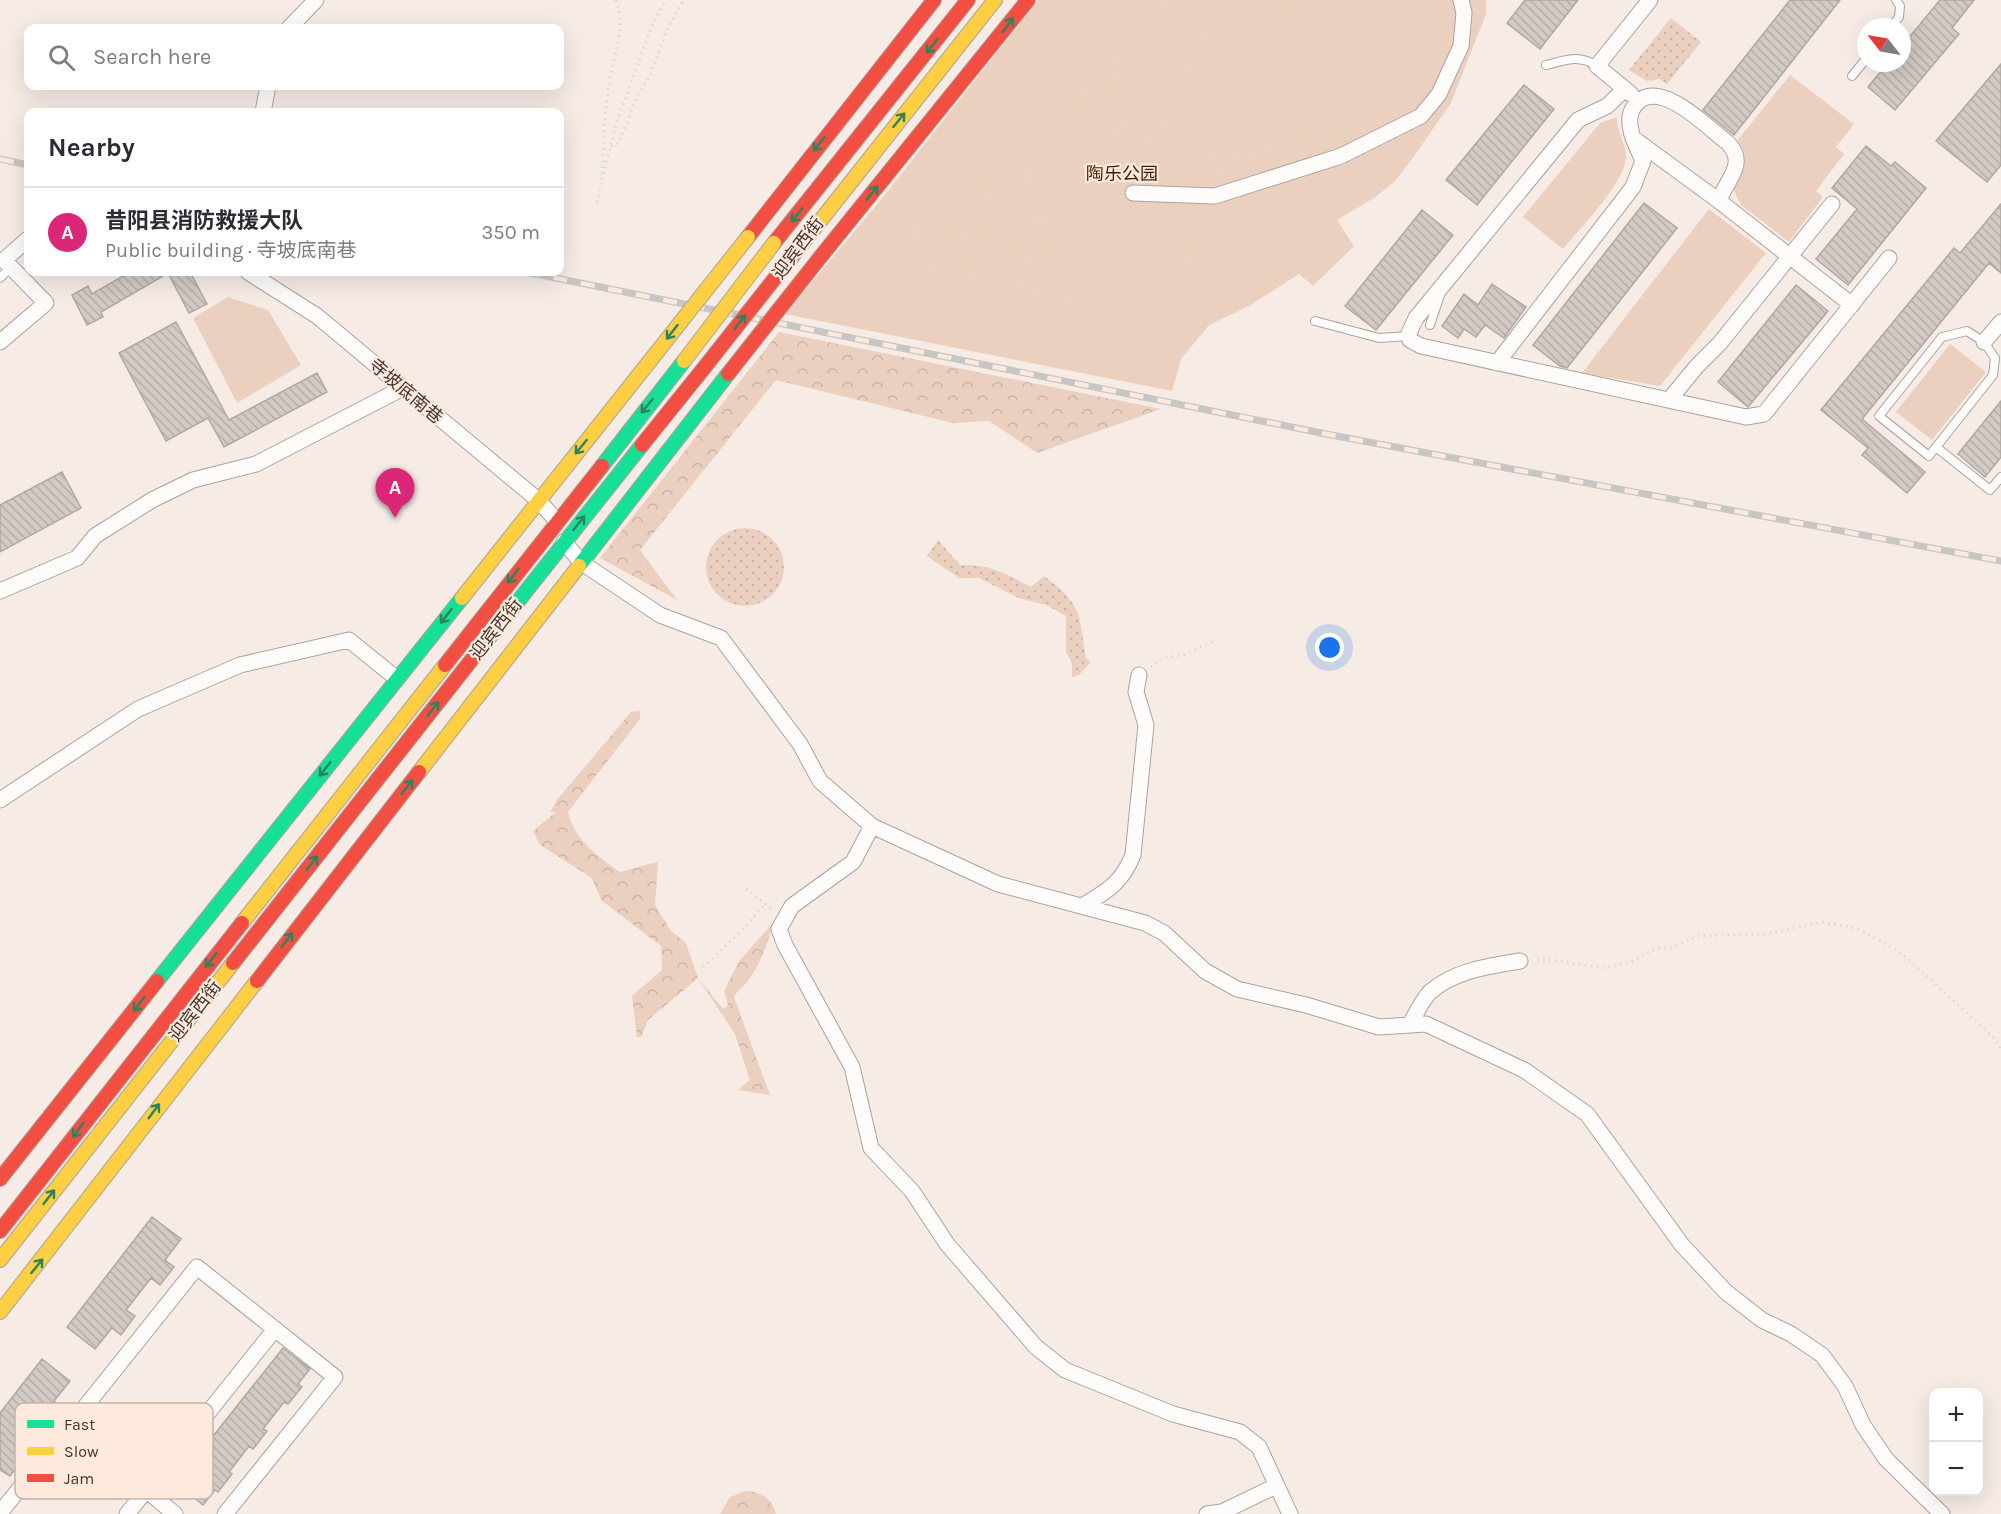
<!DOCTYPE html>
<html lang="en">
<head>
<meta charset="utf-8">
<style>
  :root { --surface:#fff; --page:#f2f2f3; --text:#2b2b33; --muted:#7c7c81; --line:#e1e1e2; --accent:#db2777 }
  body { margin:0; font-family:Karla,"Noto Sans SC",sans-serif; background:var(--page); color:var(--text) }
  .controls { position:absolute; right:18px; bottom:18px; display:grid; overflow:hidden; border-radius:12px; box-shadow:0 6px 24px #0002 }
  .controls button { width:54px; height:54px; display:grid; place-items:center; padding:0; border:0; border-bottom:2px solid var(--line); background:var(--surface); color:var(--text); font:30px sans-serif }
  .compass { position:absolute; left:1857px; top:18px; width:54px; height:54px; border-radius:50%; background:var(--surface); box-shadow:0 6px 24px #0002; rotate:301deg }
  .you { position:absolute; left:1330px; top:648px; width:21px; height:21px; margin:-15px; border:4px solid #fff; border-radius:50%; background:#1a73e8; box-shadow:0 0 0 9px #1a73e833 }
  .badge { display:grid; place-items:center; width:39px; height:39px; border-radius:50%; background:var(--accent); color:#fff; font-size:20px; font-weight:700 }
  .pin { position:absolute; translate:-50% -50px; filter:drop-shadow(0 2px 3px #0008) }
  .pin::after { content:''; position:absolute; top:32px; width:21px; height:18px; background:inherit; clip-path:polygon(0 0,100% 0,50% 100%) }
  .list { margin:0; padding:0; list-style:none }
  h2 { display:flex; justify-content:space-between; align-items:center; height:78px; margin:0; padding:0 24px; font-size:26px }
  h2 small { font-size:20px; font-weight:400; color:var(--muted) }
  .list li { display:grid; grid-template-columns:39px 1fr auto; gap:18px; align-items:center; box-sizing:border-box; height:90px; padding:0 24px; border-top:2px solid var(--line) }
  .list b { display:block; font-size:22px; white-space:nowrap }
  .list p { margin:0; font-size:20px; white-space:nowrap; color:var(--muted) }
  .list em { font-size:20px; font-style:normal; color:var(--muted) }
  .icon { flex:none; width:33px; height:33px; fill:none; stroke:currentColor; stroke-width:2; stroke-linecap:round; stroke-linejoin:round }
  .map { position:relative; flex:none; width:2001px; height:1514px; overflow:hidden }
  .search { position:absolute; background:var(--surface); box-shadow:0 6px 24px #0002; left:24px; top:24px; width:540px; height:66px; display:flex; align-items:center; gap:15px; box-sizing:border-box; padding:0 21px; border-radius:12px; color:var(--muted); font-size:22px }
  .panel { position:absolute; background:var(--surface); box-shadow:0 6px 24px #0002; left:24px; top:108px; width:540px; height:168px; border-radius:12px }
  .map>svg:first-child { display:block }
</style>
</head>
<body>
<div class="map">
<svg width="2001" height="1514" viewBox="0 0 2001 1514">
  <defs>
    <pattern id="grass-dots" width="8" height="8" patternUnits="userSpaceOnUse" patternTransform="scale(1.5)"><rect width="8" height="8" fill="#ecd0bf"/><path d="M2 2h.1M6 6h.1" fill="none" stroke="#ccb3a5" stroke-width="1.8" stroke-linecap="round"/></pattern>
    <pattern id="forest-crowns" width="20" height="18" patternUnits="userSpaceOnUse" patternTransform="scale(1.5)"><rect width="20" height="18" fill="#ecd0bf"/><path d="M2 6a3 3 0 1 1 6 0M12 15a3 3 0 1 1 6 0" fill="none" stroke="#ccb3a5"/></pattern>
    <pattern id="building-back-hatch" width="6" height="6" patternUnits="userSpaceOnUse" patternTransform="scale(1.5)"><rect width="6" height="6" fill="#d3cac5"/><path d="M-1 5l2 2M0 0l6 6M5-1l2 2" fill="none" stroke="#b6aeaa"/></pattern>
  </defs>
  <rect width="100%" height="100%" fill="#f6ebe5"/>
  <!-- grass -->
  <path fill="url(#grass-dots)" d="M1671,18L1701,42L1667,84L1660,79L1647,81L1629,70Z
    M706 567a39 39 0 1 1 78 0a39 39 0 1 1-78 0Z
    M938,540L960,565C988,564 1006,573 1031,587L1044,576C1083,605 1079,614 1086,658L1091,662L1079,675L1072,677V663L1066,652V616L1046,605L1019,598L979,578H959L927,556Z"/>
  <!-- forest -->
  <path fill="url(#forest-crowns)" d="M779,332L1161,409L1037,453L989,421L953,423L776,380L640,550L677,600L600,558Z
    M640,711V719L568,812C574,839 598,857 620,872L658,862L655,905L671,931L686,943L698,978L723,1009L728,1005L724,991L739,961L772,924C769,943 759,967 747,982C742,988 738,990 734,997L770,1095L738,1090L750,1080L735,1034L698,978L648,1020L641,1037H637L632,996L662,970L661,946L601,900L592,878L540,845L533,831L556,812H550L557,800L631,712Z
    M745,1491C761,1491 772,1499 776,1514H720L730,1497Z"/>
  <!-- green -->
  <path fill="#ecd0bf" d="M1038,0H1486V14L1451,103L1410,162L1394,182L1374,198L1337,220L1354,246L1313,286L1299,274L1249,306L1209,325L1181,359L1172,391L785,314L880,201Z
    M1790,75L1854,124L1836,147L1844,154L1816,191L1823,197L1789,242L1741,205L1734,191C1735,172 1755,162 1737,141Z
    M1617,117C1616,131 1626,143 1626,157C1625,183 1580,228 1563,249L1523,217L1600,123Z
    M1709,209L1766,253L1660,386L1582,373Z
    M228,297L268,310L301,365L237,403L193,318Z
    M1950,344L1986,372L1932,440L1896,412Z"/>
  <!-- building -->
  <path fill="url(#building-back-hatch)" stroke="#b1a8a2" stroke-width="1.5" d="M1525,0H1578L1540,49L1507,23Z
    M1790,0H1840L1734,135L1703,110Z
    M1940,0H1974L1952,28L1959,34L1895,110L1868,87L1888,63H1902V46Z
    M2001,64V165L1987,182L1936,141Z
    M1524,85L1554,109L1477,205L1446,180Z
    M1866,146L1891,166L1895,162L1926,188L1848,285L1816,259L1857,209L1832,188Z
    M1644,203L1677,228L1567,368L1560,366L1533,345Z
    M2001,204V273L1989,263L1862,419L1925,472L1907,493L1862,455L1868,448L1821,410L1954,248L1960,253Z
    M1422,210L1453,235L1376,330L1345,306Z
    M130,272H190L207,304L189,313L168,273L101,312L103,317L87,325L72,295L88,286L92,294Z
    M1492,284L1526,307L1504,338L1485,325L1476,337L1464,329L1458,338L1442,326L1464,294L1478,305Z
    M1796,285L1828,311L1748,407L1718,382Z
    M176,322L229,420L317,373L327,392L224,447L208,418L166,441L119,353Z
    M2001,401V457L1985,477L1958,454Z
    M62,472L81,508L0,552V505Z
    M152,1217L181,1239L165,1260L174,1267L160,1285L151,1278L126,1310L135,1316L121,1335L112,1328L95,1349L67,1327Z
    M283,1348L310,1369L298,1384L302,1387L288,1404L284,1402L263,1429L267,1431L253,1449L249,1446L229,1472L232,1474L218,1492L215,1490L203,1505L176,1483Z
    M42,1359L70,1381L54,1401L63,1408L49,1427L40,1420L15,1451L24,1458L10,1476L0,1470V1413Z"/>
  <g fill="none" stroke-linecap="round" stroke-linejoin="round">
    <!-- lane casing -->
    <g stroke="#aca29d" stroke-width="10">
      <path id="lane" d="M1891,27L1899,17L1900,6L1896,0
        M1546,65C1566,60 1579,54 1597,66
        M1852,76L1866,59
        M0,278L11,267
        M1315,321L1379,338L1409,336
        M1430,325L1441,292
        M1967,331L1984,342L1995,358L1993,375L1929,456L1879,416L1942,337Z
        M1936,447L1990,490L2001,477"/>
    </g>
    <!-- street casing -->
    <g stroke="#aca29d" stroke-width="17">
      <path id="street" d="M289,28L316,0
        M1625,89L1607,106L1578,120L1416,318L1409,333L1410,340L1421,346L1746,417L1764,414L1889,258
        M1631,94L1597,66L1650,0
        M263,112L268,86
        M1133,193L1215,196L1341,156L1421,116L1439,94L1461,46L1464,13L1461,0
        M1719,201L1633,138C1629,125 1627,113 1637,103C1661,78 1709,129 1728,143C1748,164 1726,180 1719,201L1852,305
        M248,272L317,316L538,500L556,520
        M0,342L46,303L4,260L28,239
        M1984,342L2001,322
        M1497,363L1633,187L1643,161L1633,138
        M1669,400L1697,366L1720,343L1832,204
        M564,542L582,563L660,615L721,638L800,744L820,781L872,826L998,884L1145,923L1164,933L1205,971L1237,989L1306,1005L1379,1027L1426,1024L1524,1070L1587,1114L1682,1245L1726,1292L1762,1320L1791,1334L1822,1355L1845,1386L1863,1425L1886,1459L1942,1514
        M0,591L77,558L95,536L152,500L193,480L256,464L403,388
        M0,800L138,709L240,665L349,640L396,678
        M872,826L853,862L792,906L779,929L785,945L852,1067L871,1148L912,1191L947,1244L1036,1347L1065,1370L1173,1414L1240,1432L1259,1447L1290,1514
        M1084,905C1109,890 1122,882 1133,855L1146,725L1136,692L1139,675
        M1410,1024C1416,1014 1422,1000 1430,992C1455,970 1490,966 1520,961
        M146,1490L175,1514
        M0,1513L197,1267L335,1377L225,1514
        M127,1514L275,1329
        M1207,1514L1222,1512L1276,1486"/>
    </g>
    <!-- fast casing -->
    <g stroke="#aca29d" stroke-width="16">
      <path id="fast" d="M602,466L684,361
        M579,566L728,374
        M484,644L642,445
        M157,981L462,598"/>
    </g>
    <!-- slow casing -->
    <g stroke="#aca29d" stroke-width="16">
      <path id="slow" d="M798,249L995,0
        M462,598L657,352
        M419,772L579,566
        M242,923L445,665
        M0,1260L233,963
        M0,1312L257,981"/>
    </g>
    <!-- jam casing -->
    <g stroke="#aca29d" stroke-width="16">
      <path id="jam" d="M748,237L934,0
        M774,243L968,0
        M822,255L1028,0
        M642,445L704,368
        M445,665L602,466
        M233,963L484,644
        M257,981L419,772
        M0,1179L157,981
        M0,1231L242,923"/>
    </g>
    <!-- path -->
    <path stroke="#dcd9d7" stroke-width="3" stroke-dasharray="1.5 4.5" stroke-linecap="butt" d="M616,0C627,31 611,60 608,91C604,120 604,150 602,179L618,118L653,23L666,0
      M1313,0L1355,25C1366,63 1359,102 1342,138
      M1269,32L1285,0
      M1204,38L1249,73C1248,108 1248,146 1227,175
      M1022,39L1085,89
      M1101,68L1133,92L1118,117L1102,134L1070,110Z
      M1120,81L1116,75L1117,53L1133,40L1160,62L1188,67
      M1081,118C1062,147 1058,132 1033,139L1027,150L976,168C965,188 960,186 943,200C931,209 922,224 916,238L924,251L938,253L973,232L982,220L987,197L996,187L1011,181L1027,176L1090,177L1097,182L1085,192L1100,198H1118
      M1177 140a21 21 0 1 1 42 0a21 21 0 1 1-42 0Z
      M1122,120L1126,126L1153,140
      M1158,128L1182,124
      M611,146L619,143L638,95L649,78L668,27L684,0
      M1215,153L1221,178
      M1239,158L1281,145L1317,115L1335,93L1345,63L1344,46L1330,38
      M1135,162L1153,140L1170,105L1192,75L1188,67L1204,38L1177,22L1163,7L1168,0
      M1125,172L1142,160L1137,178
      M1090,177L1083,167L1086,158C1107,146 1119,146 1120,118L1118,117
      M1097,182L1107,180L1126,172
      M967,185L987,197L1007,217
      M597,202L602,179
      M1000 235a24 24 0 1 1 48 0a24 24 0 1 1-48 0Z
      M1044,220L1095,207L1103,199
      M920,229L910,230L875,263L961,272L1035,289L1096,312L1201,254
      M1070,302L1103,272L1153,210
      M1151,667L1165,657L1181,656L1217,640
      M746,889L771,908
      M1537,960H1551L1605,968L1632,962L1654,949L1671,948L1699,936L1766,934L1822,922L1855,928L1899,951L1994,1038L2001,1050
      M703,967L739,933L764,905"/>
    <!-- lane -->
    <use href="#lane" stroke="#fefcfb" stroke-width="8"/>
    <!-- street -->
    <use href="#street" stroke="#fefcfb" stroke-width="15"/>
    <!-- fast -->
    <use href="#fast" stroke="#16e098" stroke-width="14"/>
    <!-- slow -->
    <use href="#slow" stroke="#ffcf43" stroke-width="14"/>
    <!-- jam -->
    <use href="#jam" stroke="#f24e42" stroke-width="14"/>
    <!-- rail casing -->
    <g stroke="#c8c6c4" stroke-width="7">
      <path id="rail" d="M0,159L28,165
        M526,272L1326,434L2001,561"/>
    </g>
    <!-- rail -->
    <use href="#rail" stroke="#fee9dd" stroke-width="4.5" stroke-dasharray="14" stroke-linecap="butt"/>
    <!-- slow-bridge casing -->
    <g stroke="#aca29d" stroke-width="16" stroke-linecap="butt">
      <path id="slow-bridge" d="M657,352L748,237
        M684,361L774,243"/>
    </g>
    <!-- jam-bridge casing -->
    <g stroke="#aca29d" stroke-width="16" stroke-linecap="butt">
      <path id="jam-bridge" d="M704,368L798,249
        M728,374L822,255"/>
    </g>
    <!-- slow-bridge -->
    <use href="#slow-bridge" stroke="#ffcf43" stroke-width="14"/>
    <!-- jam-bridge -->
    <use href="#jam-bridge" stroke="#f24e42" stroke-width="14"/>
  </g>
  <!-- one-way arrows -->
  <defs><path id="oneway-shaft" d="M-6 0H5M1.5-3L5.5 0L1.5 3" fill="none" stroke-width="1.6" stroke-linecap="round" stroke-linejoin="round" transform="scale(1.5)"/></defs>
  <g stroke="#2e835f">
    <use href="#oneway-shaft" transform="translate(1008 25) rotate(-52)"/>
    <use href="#oneway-shaft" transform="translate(932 46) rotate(129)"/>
    <use href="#oneway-shaft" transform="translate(899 120) rotate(-51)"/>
    <use href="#oneway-shaft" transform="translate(819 144) rotate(129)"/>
    <use href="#oneway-shaft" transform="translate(872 193) rotate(-51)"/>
    <use href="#oneway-shaft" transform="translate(797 215) rotate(129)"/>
    <use href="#oneway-shaft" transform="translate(740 322) rotate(-52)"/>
    <use href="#oneway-shaft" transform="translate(672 332) rotate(128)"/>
    <use href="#oneway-shaft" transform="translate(647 406) rotate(129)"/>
    <use href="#oneway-shaft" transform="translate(581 447) rotate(129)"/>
    <use href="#oneway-shaft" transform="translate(579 523) rotate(-51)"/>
    <use href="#oneway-shaft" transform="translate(513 576) rotate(128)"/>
    <use href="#oneway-shaft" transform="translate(446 616) rotate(128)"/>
    <use href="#oneway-shaft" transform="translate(433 709) rotate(-52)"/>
    <use href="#oneway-shaft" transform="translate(325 769) rotate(128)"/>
    <use href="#oneway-shaft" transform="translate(407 787) rotate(-52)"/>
    <use href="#oneway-shaft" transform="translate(312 863) rotate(-52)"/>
    <use href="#oneway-shaft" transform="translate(287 940) rotate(-52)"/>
    <use href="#oneway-shaft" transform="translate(211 960) rotate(128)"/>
    <use href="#oneway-shaft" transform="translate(139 1004) rotate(128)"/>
    <use href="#oneway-shaft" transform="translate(154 1111) rotate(-53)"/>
    <use href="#oneway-shaft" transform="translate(78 1130) rotate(128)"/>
    <use href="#oneway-shaft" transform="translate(49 1197) rotate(-52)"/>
    <use href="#oneway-shaft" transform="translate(37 1266) rotate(-51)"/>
  </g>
  <g text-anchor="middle" stroke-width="4.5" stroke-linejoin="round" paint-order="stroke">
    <!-- park labels -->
    <g font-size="18" fill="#441e00" stroke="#fee9dd">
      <text x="1122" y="180">陶乐公园</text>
    </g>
    <!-- street labels -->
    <g font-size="18" fill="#413731" stroke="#fee9dd">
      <text transform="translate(798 248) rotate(-53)" y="6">迎宾西街</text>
      <text transform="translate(406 391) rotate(40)" y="6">寺坡底南巷</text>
      <text transform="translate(496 629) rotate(-52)" y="6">迎宾西街</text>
      <text transform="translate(195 1011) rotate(-52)" y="6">迎宾西街</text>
    </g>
  </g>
  <!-- legend -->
  <rect x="15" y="1403" width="198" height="96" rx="9" fill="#fee9dd" stroke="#c5b4a9" stroke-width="1.5"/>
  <rect x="27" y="1420" width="27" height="8" fill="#16e098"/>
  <rect x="27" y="1447" width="27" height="8" fill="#ffcf43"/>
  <rect x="27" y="1474" width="27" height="8" fill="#f24e42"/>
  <g font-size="16" fill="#413731">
    <text x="64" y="1430">Fast</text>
    <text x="64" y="1457">Slow</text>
    <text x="64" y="1484">Jam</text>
  </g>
</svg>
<div class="controls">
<button>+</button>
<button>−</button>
</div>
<svg class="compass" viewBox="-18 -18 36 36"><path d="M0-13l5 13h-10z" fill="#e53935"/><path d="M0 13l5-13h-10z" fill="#7c7c81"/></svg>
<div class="you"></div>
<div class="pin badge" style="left:395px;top:518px">A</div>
<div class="search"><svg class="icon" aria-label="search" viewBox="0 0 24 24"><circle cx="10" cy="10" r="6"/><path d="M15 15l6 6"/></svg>Search here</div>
<section class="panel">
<h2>Nearby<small></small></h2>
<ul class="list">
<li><span class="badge">A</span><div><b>昔阳县消防救援大队</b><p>Public building · 寺坡底南巷</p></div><em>350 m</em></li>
</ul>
</section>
</div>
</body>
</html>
